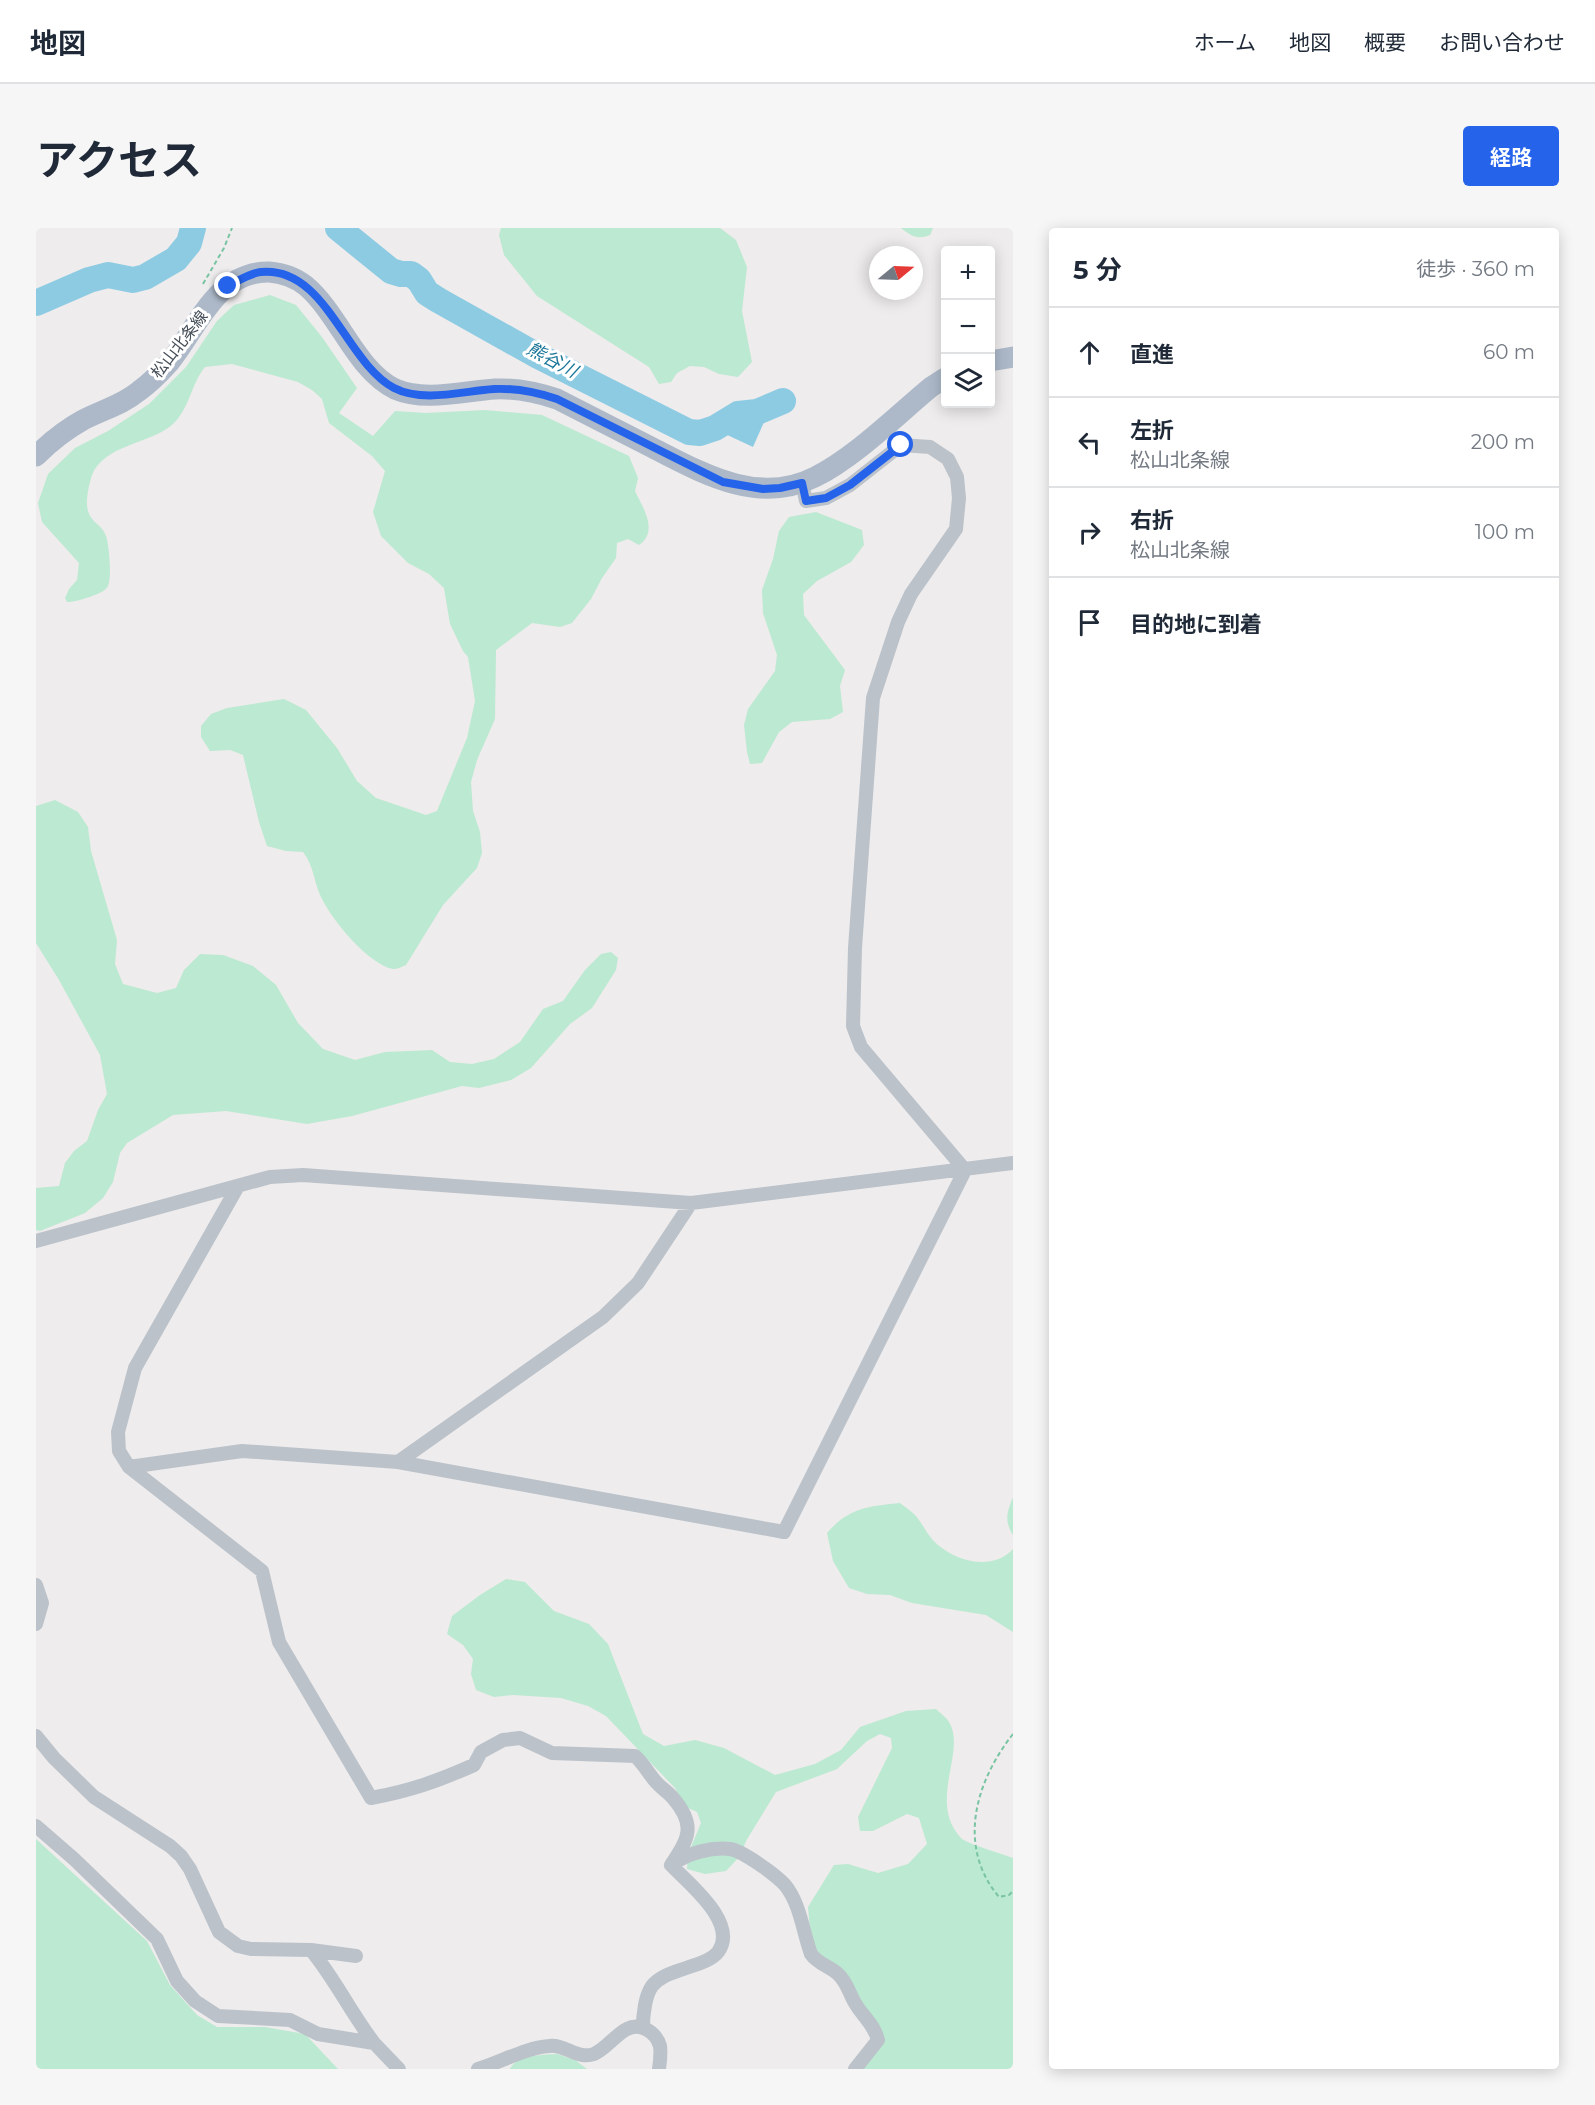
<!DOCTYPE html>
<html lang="ja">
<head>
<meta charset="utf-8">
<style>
  :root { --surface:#fff; --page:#f6f6f7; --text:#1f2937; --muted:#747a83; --line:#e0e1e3; --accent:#2563eb }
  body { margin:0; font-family:Montserrat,"Noto Sans JP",sans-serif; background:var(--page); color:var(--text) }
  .controls { position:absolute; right:18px; top:18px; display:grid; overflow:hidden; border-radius:6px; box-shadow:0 3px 15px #0003 }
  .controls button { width:54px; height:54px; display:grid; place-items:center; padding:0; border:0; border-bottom:2px solid var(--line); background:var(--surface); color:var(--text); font:30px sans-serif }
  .compass { position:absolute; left:833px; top:18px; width:54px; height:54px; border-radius:50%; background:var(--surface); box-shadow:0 3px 15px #0003; rotate:71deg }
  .stop { position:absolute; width:18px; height:18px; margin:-14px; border:4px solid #2563eb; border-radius:50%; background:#fff }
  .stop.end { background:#2563eb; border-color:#fff; box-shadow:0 2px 6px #0008 }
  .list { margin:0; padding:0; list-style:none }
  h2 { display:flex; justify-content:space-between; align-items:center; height:78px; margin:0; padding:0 24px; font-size:26px }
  h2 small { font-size:20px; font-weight:400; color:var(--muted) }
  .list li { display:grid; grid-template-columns:39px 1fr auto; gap:18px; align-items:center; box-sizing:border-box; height:90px; padding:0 24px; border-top:2px solid var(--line) }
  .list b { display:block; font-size:22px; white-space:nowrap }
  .list p { margin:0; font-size:20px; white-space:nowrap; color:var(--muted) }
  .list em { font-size:20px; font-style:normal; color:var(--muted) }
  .icon { flex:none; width:33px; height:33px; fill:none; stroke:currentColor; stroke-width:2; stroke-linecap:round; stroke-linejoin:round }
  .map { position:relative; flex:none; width:977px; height:1841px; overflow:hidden; border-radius:6px }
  header { display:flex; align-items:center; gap:36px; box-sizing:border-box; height:84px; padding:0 30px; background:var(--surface); border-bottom:2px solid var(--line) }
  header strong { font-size:28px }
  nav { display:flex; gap:33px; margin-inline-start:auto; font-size:21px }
  .intro { display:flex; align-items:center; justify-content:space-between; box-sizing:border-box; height:144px; padding:0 36px }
  h1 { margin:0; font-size:42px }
  .button { padding:15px 27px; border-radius:6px; background:var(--accent); color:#fff; font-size:21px; font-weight:700 }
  main { display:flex; gap:36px; padding:0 36px }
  aside { flex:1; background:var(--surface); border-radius:6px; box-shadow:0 3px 15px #0003 }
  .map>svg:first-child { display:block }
</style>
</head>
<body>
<header>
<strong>地図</strong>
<nav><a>ホーム</a><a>地図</a><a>概要</a><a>お問い合わせ</a></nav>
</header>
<div class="intro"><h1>アクセス</h1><a class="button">経路</a></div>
<main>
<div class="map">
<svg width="977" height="1841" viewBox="0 0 977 1841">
  <rect width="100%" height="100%" fill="#eeecec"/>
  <!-- green -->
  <path fill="#bce9d1" d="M465,0H684L700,12L711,39L706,83L716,134L702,149L683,146L668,139L654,138L641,145L635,154L623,156L613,139L501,68L468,27L463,7Z
    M865,0H897L894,7C881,12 875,8 865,0Z
    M234,67L260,77L286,109L321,160L303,185L337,208L359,183L390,185L449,182L506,187L593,228L602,250L599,263C607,280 623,303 603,317L592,311L581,315L580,330L566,350L555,371L536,395L524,399L496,395L460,422L459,491L441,532L435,554L437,583L444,604L446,625L441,640L407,677L370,737C365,739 362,741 357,741C332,736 297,693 286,671C278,656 278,637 267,624L250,623L231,618L223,594L207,527L194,522L174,523L165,509V498L175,486L191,480L248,471L270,482L301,520L321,553L340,570L390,587L401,583L431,510L439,473L432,429L427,423L414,396L408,360L393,346L372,335L345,308L337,284L349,243L336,228L293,195L286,171L276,162L262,154L196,136L169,139C154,157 153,186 132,200C109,216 68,218 56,247C53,256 49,274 52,283C55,295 66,296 70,308C73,316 76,350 72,358C69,366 40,374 31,374L29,370L33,361L41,352L43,335L6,294L2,275L12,246L39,220L72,203L113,176L150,139L181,93L198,77Z
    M780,284L826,302L828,317L815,334L781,353L767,366L768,387L809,442L804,458L807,484L794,491L756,494L743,504L726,535L714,536L711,524L708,497L712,481L739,443L741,427L727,385L726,362L737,331L743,303L753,289Z
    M19,572L42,584L52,599L55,623L81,712L79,736L87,756L121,765L140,760L148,742L164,726L187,727L217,738L240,757L262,795L287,821L319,832L349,824L396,822L414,834L436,836L458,831L484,814L507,781L527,773L549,742L565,726L575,724L582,730L580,742L556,780L534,796L495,840L475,852L443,860L426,858L316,888L271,896L190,883L137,887L91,915L84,925L77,954L67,970L49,985L4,1003L0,1002V960L23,958L29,935L38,923L51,913L62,882L71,866L64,827L23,752L0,715V578Z
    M977,1269V1307C968,1293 971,1284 977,1269Z
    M864,1275C869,1279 875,1283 879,1287C887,1296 892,1309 902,1317C922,1334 957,1343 977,1321V1404L950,1387L876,1375L854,1367L831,1366L813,1360L797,1333L791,1305C812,1280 834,1278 864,1275Z
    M470,1351L489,1354L518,1383L553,1396L572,1416L607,1506L628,1518L659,1512L688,1520L739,1547L779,1536L805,1522L824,1499L870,1483L900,1481C904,1485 910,1489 913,1494C931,1523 891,1574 925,1610C931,1616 967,1626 977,1630V1841H824L841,1824L838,1798L775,1715L772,1679L798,1637L812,1636L842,1645L872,1636L891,1616L883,1590L871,1586L837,1603H824L822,1589L856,1520L855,1510L844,1506L831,1513L801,1541L740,1564L710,1613L704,1628L690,1643L669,1646L651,1641L652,1626L665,1595L661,1584L650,1579L639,1560L570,1488L552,1478L525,1470L477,1467L458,1469L440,1462L435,1446L437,1431L427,1417L411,1406L416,1388L444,1367Z
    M0,1611L111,1713L134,1757L161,1787L181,1799H229L269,1806L302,1841H0Z
    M521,1826L539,1832L551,1841H474C480,1827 507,1827 521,1826Z"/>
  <!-- water -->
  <path fill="#8dcbe3" d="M717,189L728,194L717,219L687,205L698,195Z"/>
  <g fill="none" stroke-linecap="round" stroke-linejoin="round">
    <!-- river -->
    <path stroke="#8dcbe3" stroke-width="26" d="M302,0L355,43L365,46H375L383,52L391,65L402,72L502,128L653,204L664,205L679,200L702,186L721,184L747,173
      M0,75L53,52L72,47L97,52L109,49L140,31L153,15L157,0"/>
    <!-- path -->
    <path stroke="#78c4a3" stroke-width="2" stroke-dasharray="4.5 3" stroke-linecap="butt" d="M167,56L188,20L196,0
      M977,1506C940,1553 920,1618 963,1669L973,1667L977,1663"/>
    <!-- minor -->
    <path stroke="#bbc2ca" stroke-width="14" d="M766,255L770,273L790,270L814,257L865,217L894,219L912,231L921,249L923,270L920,301L875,366L862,394L837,470L819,720L817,798L825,819L929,942
      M202,958L99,1140L82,1204L83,1223L93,1239L226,1343L243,1414L335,1570C374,1563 402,1553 438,1537L445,1524L467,1512L484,1510L516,1525L599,1528C608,1536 612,1545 620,1554C625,1560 632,1564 637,1570C661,1598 652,1611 635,1637C653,1656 703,1695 682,1724C676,1732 662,1736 653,1739C640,1744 625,1747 616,1758C609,1768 607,1787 607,1799
      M0,1013L234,949L267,947L655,975L977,935
      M362,1234L567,1089L602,1055L655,975
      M93,1239L206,1223L362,1234L748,1304L929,942
      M0,1357L6,1375L0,1396
      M0,1508L18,1530L58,1569L134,1618L145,1628L154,1641L183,1704L202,1718L215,1721L275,1722L320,1728
      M0,1598L38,1631L121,1711L141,1753L159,1773L182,1788L254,1792L282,1806L338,1815L363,1841
      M637,1636C652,1625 675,1619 694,1621C707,1623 740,1647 749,1657C764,1675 767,1704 775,1726C782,1736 793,1738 802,1746C811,1754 813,1765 819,1775C827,1789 838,1796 842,1812L819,1841
      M275,1722C299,1751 315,1785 338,1815
      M442,1841C465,1834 489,1820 513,1818C529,1816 542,1832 558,1826C570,1821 579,1807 591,1801C604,1794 620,1804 624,1818C625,1825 624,1834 623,1841"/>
    <!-- primary -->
    <path stroke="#adb9c9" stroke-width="21" d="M954,133L977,129
      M0,228C14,214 29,202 47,192C66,182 86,177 103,163C114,155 124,145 133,135C161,101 180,43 233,44C246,45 260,50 270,58C303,86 320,142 359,161C389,174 428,163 459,161C481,160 500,164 521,171C552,187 584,203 615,219C666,245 722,278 779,249C819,229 860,188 895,159L909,150"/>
  </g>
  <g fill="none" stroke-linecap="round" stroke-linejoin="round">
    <!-- route -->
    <path stroke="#2563eb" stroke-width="8" d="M192,58C202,53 214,45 225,44C290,38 309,134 358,160C387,175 427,163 458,161C481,160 500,164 521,171L687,254L727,261L744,260L766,255L770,273L790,270L814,257L865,217"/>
  </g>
  <g text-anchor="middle" stroke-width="6" stroke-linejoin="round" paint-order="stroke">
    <!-- street labels -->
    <g font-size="16" fill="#464e57" stroke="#fff">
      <text transform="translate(143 116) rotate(-52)" y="6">松山北条線</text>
    </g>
    <!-- water labels -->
    <g font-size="18" font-style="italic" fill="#187598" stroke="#fff">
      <text transform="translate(516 132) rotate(28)" y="6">熊谷川</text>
    </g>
  </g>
</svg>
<div class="controls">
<button>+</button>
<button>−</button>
<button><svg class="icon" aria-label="layers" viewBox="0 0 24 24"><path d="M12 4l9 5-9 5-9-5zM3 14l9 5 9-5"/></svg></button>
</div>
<svg class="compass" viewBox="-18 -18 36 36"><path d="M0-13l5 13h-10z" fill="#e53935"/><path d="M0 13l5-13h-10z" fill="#747a83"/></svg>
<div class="stop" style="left:865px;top:217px"></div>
<div class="stop end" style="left:192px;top:58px"></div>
</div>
<aside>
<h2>5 分<small>徒歩 · 360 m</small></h2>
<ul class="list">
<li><svg class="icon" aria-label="ahead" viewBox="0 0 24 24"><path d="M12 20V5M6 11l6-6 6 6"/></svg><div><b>直進</b></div><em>60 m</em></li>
<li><svg class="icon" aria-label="left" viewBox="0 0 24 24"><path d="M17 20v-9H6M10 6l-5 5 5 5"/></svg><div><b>左折</b><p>松山北条線</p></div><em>200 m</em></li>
<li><svg class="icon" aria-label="right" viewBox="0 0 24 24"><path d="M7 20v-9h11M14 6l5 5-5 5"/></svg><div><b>右折</b><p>松山北条線</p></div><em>100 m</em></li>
<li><svg class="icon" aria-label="arrive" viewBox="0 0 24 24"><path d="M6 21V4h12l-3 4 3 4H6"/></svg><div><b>目的地に到着</b></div></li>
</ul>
</aside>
</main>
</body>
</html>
